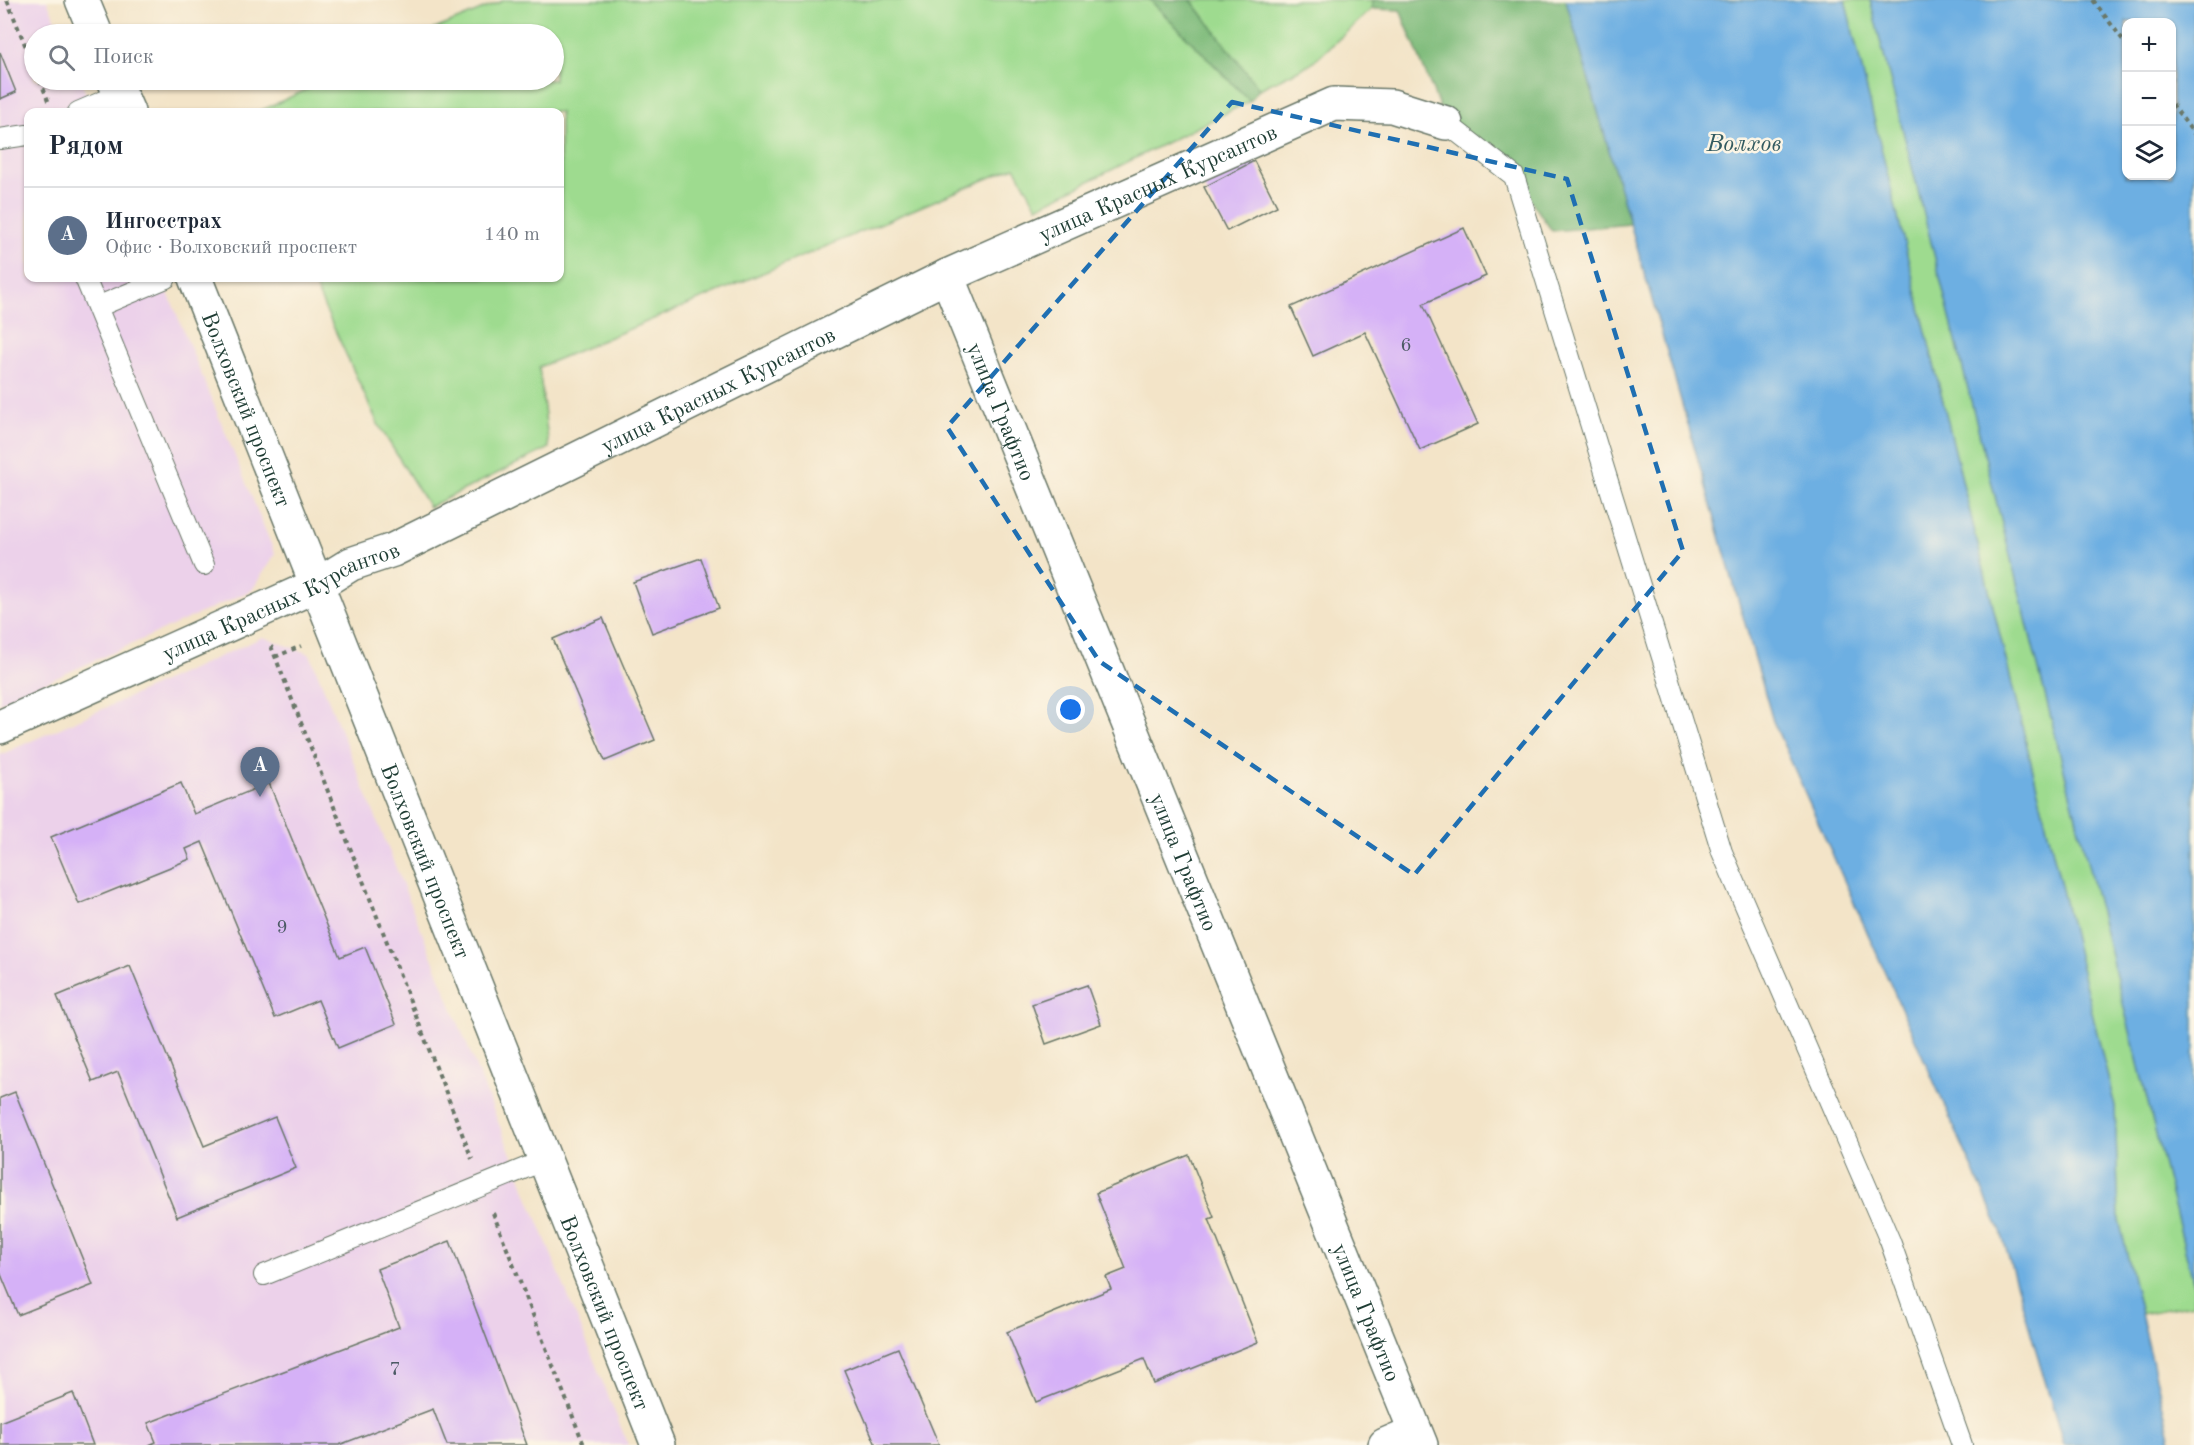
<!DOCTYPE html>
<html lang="ru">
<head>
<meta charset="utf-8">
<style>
  :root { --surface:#fff; --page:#f6f6f7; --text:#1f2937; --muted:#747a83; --line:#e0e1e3; --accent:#d93025 }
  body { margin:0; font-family:"Old Standard TT",serif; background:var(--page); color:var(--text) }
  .controls { position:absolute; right:18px; top:18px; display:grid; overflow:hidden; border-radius:12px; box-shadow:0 2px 4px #0004 }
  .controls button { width:54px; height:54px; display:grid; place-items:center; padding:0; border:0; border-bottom:2px solid var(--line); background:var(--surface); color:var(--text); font:30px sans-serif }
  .you { position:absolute; left:1071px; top:710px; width:21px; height:21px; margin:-15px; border:4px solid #fff; border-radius:50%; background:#1a73e8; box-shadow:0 0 0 9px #1a73e833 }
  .badge { display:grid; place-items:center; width:39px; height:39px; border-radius:50%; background:var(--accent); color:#fff; font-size:20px; font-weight:700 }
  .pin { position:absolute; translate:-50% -50px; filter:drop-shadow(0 2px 3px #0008) }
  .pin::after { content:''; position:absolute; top:32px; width:21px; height:18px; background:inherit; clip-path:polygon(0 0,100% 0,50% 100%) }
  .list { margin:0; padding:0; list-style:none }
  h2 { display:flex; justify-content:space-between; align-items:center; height:78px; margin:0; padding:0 24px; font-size:26px }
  h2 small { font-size:20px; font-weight:400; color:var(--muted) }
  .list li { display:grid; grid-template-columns:39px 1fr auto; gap:18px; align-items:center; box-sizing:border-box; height:96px; padding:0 24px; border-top:2px solid var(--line) }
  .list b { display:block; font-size:22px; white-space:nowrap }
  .list p { margin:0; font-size:20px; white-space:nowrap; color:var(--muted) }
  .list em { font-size:20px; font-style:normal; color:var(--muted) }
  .icon { flex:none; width:33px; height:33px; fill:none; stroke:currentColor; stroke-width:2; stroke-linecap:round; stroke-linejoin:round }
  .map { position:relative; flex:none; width:2194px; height:1445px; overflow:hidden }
  .search { position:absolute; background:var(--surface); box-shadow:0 2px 4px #0004; left:24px; top:24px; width:540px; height:66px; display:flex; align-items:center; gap:15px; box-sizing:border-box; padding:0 21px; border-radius:33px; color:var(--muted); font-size:22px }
  .panel { position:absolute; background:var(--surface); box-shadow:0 2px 4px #0004; left:24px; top:108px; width:540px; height:174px; border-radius:12px }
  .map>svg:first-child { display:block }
</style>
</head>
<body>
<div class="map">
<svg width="2194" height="1445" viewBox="0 0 2194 1445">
  <rect width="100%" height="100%" fill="#fcf5e5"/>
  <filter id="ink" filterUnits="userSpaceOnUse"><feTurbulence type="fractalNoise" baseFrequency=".0167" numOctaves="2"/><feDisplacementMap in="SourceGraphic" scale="12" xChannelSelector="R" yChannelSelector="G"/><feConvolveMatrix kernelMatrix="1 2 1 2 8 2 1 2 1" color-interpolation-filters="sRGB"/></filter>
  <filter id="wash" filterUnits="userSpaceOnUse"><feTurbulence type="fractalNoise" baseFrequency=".008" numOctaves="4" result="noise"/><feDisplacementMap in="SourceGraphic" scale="24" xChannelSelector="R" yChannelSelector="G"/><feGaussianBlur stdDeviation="1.35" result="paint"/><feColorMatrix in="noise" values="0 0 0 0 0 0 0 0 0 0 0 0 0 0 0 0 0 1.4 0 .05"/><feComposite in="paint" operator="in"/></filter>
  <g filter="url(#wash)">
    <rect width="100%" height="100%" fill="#f3e4c8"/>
    <!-- built -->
    <path fill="#ecd1ea" d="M0,0H47L61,34H34V80H80L94,112H28V278H162L275,554L252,590L0,703Z
      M263,637L310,654L628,1445H0V755Z"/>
    <!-- green -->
    <path fill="#9edb8f" stroke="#5e8c62" stroke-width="1.5" d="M505,0H1150L1250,101L1037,207L1015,167L539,367L549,448L429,507L378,424L311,278H560V112H258L327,80H554V34H423Z
      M1191,0H1373L1372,9L1311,64L1259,89Z
      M1845,0H1870L2194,1285V1304L2141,1314L2119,1220L2115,1107Z"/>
    <!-- forest -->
    <path fill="#7ebb7a" stroke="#4e7c57" stroke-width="1.5" d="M1150,0H1191L1259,89L1250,101Z
      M1373,0H1566L1630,224L1552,231L1514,176L1446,123L1400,10L1372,9Z"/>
    <!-- water -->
    <path fill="#6dafe2" stroke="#46768b" stroke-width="1.5" fill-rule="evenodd" d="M1566,0H1845L2115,1107L2119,1220L2172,1445H2064L2001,1232L1773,721Z
      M1870,0H2194V1285ZM2126,22H2172V176H2126Z"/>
    <g id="blocks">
      <!-- building -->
      <path fill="#d5b1f7" d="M0,52L16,92L0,99Z
        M1254,161L1277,206L1227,231L1204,187Z
        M1464,228L1486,276L1423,304L1478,424L1420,450L1365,332L1313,356L1291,307Z
        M701,558L719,608L652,633L633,582Z
        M603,618L655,740L605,761L553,639Z
        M181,783L194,814L269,783L340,957L365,947L396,1024L338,1048L318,1000L275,1018L202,842L186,849L190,859L79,904L51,837Z
        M130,966L204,1146L275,1117L296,1168L177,1217L118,1072L93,1082L57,996Z
        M1087,985L1101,1024L1046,1044L1032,1004Z
        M15,1092L93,1285L18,1315L0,1272V1098Z
        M1189,1155L1214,1217L1209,1219L1258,1342L1154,1384L1144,1359L1036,1402L1007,1332L1111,1289L1106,1277L1126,1269L1096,1193Z
        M450,1241L527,1445H447L433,1409L339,1445H149L156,1442L148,1423L399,1327L377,1269Z
        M898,1348L939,1445H876L844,1370Z
        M73,1393L93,1445H0V1422Z"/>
    </g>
  </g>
  <g filter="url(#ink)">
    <use href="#blocks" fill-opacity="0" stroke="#697768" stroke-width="1.5"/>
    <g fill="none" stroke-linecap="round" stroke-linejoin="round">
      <!-- service casing -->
      <g stroke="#697768" stroke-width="22">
        <path id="service" d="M78,112L120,94
          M1446,123L1514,176L1722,852L1890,1241L1962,1445
          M0,139L27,135
          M85,278L204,565
          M97,307L166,278
          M264,1275L545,1160"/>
      </g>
      <!-- minor casing -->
      <g stroke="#697768" stroke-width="36">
        <g id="minor">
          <path id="s1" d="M947,276L1421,1445"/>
          <path id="s2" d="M0,727L317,585L351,564L393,550L947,276L1334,104L1392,106L1446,123"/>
          <path d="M1385,1445L1415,1432"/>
        </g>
      </g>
      <!-- tertiary casing -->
      <g stroke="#697768" stroke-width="36">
        <g id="tertiary">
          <path d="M82,0L96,34"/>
          <path d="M114,80L128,112"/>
          <path id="s3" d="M195,278L658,1445"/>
        </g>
      </g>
      <!-- path -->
      <path stroke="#697768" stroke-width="4" stroke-dasharray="4.5 4.5" stroke-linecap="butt" d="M7,0L34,67
        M2093,0L2126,44
        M40,80L49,103
        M2172,104L2194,134
        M271,646L472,1159
        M275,657L301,646
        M493,1213L584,1445"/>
      <!-- service -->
      <use href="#service" stroke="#fff" stroke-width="20"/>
      <!-- minor -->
      <use href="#minor" stroke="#fff" stroke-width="33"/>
      <!-- tertiary -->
      <use href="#tertiary" stroke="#fff" stroke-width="33"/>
    </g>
  </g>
  <!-- marked area -->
  <path fill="none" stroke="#1f6fb2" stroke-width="4.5" stroke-dasharray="12 8" stroke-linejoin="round" d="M1232,102L1567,179L1683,551L1414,875L1099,661L947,427Z"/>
  <g text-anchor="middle" stroke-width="5" stroke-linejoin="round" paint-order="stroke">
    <!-- number labels -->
    <g font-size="20" fill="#4c5a65">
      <text x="1406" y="351">6</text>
      <text x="282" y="933">9</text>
      <text x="395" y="1375">7</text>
    </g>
    <!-- street labels -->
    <g font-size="22" fill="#1f3d34" stroke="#fcf5e5">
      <text dy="8" stroke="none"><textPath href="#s2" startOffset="1280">улица Красных Курсантов</textPath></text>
      <text dy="8" stroke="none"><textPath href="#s2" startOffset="794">улица Красных Курсантов</textPath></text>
      <text dy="8" stroke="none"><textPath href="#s3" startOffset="141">Волховский проспект</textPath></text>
      <text dy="8" stroke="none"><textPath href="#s1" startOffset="146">улица Графтио</textPath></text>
      <text dy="8" stroke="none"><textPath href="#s2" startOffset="308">улица Красных Курсантов</textPath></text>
      <text dy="8" stroke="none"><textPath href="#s3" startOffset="627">Волховский проспект</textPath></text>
      <text dy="8" stroke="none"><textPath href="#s1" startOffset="632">улица Графтио</textPath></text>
      <text dy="8" stroke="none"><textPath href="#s1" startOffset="1118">улица Графтио</textPath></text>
      <text dy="8" stroke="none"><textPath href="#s3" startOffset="1113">Волховский проспект</textPath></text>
    </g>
    <!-- water labels -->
    <g font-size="24" font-style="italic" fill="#325a60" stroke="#fcf5e5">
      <text x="1744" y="151">Волхов</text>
    </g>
  </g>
</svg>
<div class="controls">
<button>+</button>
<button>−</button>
<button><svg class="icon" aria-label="layers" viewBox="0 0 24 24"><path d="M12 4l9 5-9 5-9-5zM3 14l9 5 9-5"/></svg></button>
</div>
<div class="you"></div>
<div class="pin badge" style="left:260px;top:797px;background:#5c6f8a">A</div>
<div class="search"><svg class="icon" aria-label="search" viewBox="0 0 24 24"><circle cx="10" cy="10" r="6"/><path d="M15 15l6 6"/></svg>Поиск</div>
<section class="panel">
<h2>Рядом<small></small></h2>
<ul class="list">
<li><span class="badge" style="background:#5c6f8a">A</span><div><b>Ингосстрах</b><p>Офис · Волховский проспект</p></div><em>140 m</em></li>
</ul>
</section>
</div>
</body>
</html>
